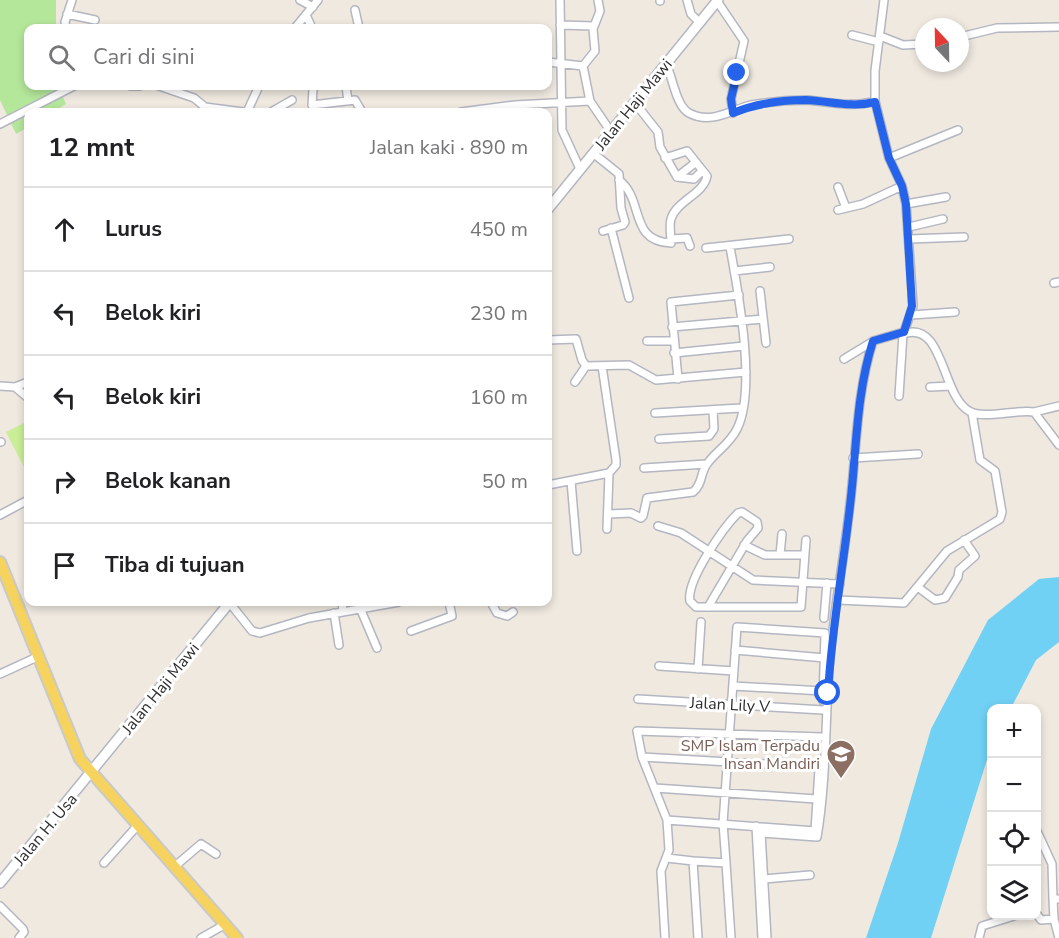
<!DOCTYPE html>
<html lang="id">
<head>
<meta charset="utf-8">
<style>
  :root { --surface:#fff; --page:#f2f2f2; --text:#202124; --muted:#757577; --line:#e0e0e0 }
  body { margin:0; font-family:"Nunito Sans",sans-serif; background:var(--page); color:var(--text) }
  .controls { position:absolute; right:18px; bottom:18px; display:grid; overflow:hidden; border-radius:12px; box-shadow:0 3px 9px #0003 }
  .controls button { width:54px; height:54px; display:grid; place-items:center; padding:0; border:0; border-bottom:2px solid var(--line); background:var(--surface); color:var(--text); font:30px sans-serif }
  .compass { position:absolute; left:915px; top:18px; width:54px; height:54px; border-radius:50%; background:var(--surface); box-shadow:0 3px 9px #0003; rotate:338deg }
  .stop { position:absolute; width:18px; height:18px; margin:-14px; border:4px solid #2563eb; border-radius:50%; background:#fff }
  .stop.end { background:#2563eb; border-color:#fff; box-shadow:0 2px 6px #0008 }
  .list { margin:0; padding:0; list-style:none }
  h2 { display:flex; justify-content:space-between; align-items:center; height:78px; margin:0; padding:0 24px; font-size:26px }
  h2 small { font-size:20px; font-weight:400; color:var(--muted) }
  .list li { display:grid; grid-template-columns:39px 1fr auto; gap:18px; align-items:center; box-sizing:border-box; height:84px; padding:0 24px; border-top:2px solid var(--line) }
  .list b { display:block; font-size:22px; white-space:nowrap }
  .list em { font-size:20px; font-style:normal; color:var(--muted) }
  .icon { flex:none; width:33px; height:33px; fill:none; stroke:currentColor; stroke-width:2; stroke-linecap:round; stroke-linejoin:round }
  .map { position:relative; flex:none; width:1059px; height:938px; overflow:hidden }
  .search { position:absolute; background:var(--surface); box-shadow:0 3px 9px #0003; left:24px; top:24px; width:528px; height:66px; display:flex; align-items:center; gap:15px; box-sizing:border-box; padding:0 21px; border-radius:12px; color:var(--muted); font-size:22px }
  .panel { position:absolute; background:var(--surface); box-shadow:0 3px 9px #0003; left:24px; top:108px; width:528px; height:498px; border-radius:12px }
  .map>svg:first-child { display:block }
</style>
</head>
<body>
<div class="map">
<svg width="1059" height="938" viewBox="0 0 1059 938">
  <rect width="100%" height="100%" fill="#efe9e0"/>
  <!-- green -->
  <path fill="#b5e79b" d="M0,0H56V28H28V86H58L66,104L53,112H28V127L16,134L0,100Z"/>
  <!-- pitch -->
  <path fill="#c9ee97" d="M28,421V475L6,432Z"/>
  <!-- water -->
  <path fill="#70d1f4" d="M1059,577V642L1036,660L1011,708H992L991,747L931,938H866L898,843L931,729L988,620L1039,579Z"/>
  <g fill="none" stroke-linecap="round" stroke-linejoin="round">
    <!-- minor casing -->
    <g stroke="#b4b6c1" stroke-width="10">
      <path id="minor" d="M300,0L313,7
        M560,0L562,130L580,169
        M687,0L691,14L700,23
        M660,1V0
        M717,1L744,41L731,99L733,113
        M355,10L359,28
        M67,14L95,20
        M306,15L312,28
        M560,25L593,26
        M66,28L65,22L72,0
        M295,28L318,0
        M852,35L879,42
        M880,36L903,45L924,44
        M960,37L997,28L1059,27
        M548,62L583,66L595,51L593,29L600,11L598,0
        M666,64C673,78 676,106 689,113C711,125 731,110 751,105C768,102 790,100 807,100C830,102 852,108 875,101
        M583,66L590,101L611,132
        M130,86H140
        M159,86L194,98L205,107L243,112
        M346,86L348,101
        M313,89L312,105L355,100L362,112
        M635,103L658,132L660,147L677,177L695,163
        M247,112L259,86
        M271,112L292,100
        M461,112L515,105L590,101
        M0,124L74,86
        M593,153L619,174L621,208L625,222L623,225L603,231
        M889,158L958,130
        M677,177L694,179L702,171
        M619,180C645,200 628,241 671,243C671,236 669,225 671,219C676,201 704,194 707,176L687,151L665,158
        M838,187L846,208
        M906,204L946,197
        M838,210L863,204L902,186
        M909,227L943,219
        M611,228L629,298
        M671,239L687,238L690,246
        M909,239L964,237
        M706,248L789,239
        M734,271L770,267
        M1054,283L1059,282
        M760,291L766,343
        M911,315L955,312
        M672,327L763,319
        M548,340L576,339L582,360L586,366L629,365L656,380L746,372
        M647,341H673
        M674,353L744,346
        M844,359L872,342
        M602,366L616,460V465L609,473
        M678,379L671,302L739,295
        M575,382L586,366
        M0,386L15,387L28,398
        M15,387L28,382
        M930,387L950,386
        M899,396L903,334C944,319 941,395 969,411C983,420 1016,409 1034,412L1059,445
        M1034,412L1059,406
        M655,413L741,408
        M659,439L709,436L714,429L713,410
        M0,442H1
        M853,458L918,454
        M644,468L706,464
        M571,481L577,551
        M548,485L609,473L607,529
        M609,514L631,513L641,518L643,516L647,498L693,492C703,484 700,473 707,464C716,451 729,445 737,429C757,389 738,291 730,247
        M0,515L28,500
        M658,526L681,533L753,580L840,584
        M744,545L765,555H804
        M780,555L782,534
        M919,588L935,600L945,598L958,577L959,570L975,556L964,540
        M838,600L904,603L947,551L1000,519L1002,512L995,471L980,460L972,413
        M229,602L252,631L260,633L309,618L399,602
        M342,602L343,612
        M491,602L497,613L507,616L513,612
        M708,607L747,541L758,528L757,522L742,512L738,513C723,528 686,581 690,601L696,607H801L806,540
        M360,608L377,648
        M334,613L339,645
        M824,618L827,583
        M411,631L452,616L449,602
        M735,650L825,658
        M659,666L734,671
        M698,669L701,622
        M0,674L37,657
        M733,686L823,691
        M638,699L823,710
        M642,757L819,767
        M655,788L816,799
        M667,820L815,831L819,769
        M756,826L762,938
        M1036,829L1052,864L1053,899H1059
        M667,858L693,861
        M104,863L138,825
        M726,863L731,938
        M174,867L201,844L216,854
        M764,879L810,875
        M1053,899L1054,919L1059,938
        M0,906L23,929L24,932L19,938
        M1036,913L1041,920L1054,919
        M201,938L224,925
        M665,938L661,871L669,850L667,820L642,757L637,731L821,737
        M698,938L693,861L726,863L723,823L737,627L825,633L823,701
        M767,938L761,833L817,837C827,778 825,716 830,656C836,596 848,536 853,475C857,430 859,385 873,341L904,332L913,306L906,204L902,186L889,158L875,101V71L884,0
        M979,938L982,926L1014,916"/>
    </g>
    <!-- tertiary casing -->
    <g stroke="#b4b6c1" stroke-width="12">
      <path id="tertiary" d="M548,209L718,0
        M0,883L230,602"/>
    </g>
    <!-- primary casing -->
    <g stroke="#c9c9c9" stroke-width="14">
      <path id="primary" d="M0,562L80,759L237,938"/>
    </g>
    <!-- minor -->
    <use href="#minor" stroke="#fff" stroke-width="7"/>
    <!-- tertiary -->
    <use href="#tertiary" stroke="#fff" stroke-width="9"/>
    <!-- primary -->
    <use href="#primary" stroke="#f6d35e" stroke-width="10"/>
  </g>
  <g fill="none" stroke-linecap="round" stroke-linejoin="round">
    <!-- route -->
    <path stroke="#2563eb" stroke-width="8" d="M737,73L731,99L733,113C755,104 781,100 806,100C830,101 851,108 875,102L889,158L902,186L906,204L912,306L904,332L873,341C859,385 857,430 853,476C847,548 832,620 828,693"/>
  </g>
  <!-- icons -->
  <defs>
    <g id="school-pin" transform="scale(1.5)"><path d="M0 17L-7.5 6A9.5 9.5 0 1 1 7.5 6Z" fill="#8d6e63" stroke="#fff"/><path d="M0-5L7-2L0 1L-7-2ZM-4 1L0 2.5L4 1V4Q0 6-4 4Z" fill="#fff"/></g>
  </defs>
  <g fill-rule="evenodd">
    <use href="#school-pin" x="841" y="754"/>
  </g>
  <g text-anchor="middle" stroke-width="6" stroke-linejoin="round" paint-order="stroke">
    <!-- street labels -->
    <g font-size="16" fill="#2e2e2e" stroke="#fff">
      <text transform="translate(633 104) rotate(-51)" y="6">Jalan Haji Mawi</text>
      <text transform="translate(160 688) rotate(-51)" y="6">Jalan Haji Mawi</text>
      <text transform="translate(730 704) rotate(3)" y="6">Jalan Lily V</text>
      <text transform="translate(45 829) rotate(-50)" y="6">Jalan H. Usa</text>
    </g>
    <!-- education labels -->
    <g font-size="16" fill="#785e54" stroke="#fff" text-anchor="end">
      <text x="820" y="751">SMP Islam Terpadu<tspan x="820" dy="18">Insan Mandiri</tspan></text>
    </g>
  </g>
</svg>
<div class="controls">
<button>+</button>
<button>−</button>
<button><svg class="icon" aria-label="locate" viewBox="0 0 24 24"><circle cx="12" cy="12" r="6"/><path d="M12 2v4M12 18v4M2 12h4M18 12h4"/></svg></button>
<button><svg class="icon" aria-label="layers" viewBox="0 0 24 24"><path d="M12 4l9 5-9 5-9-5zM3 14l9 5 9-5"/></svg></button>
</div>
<svg class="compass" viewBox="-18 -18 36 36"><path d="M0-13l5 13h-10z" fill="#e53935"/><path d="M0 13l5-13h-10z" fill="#757577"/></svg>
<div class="stop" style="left:828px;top:693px"></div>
<div class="stop end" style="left:737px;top:73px"></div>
<div class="search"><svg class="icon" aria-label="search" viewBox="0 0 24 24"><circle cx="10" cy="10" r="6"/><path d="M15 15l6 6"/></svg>Cari di sini</div>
<section class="panel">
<h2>12 mnt<small>Jalan kaki · 890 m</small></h2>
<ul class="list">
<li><svg class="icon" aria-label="ahead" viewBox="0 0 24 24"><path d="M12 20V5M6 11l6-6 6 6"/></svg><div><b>Lurus</b></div><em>450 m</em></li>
<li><svg class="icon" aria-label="left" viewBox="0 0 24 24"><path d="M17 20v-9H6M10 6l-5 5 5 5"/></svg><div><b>Belok kiri</b></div><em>230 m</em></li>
<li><svg class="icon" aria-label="left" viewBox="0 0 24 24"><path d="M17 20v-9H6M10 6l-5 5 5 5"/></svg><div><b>Belok kiri</b></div><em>160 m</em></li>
<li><svg class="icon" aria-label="right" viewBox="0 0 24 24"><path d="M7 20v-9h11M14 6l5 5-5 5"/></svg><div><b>Belok kanan</b></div><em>50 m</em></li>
<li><svg class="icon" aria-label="arrive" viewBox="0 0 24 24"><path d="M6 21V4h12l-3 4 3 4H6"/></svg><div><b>Tiba di tujuan</b></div></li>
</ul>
</section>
</div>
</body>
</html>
